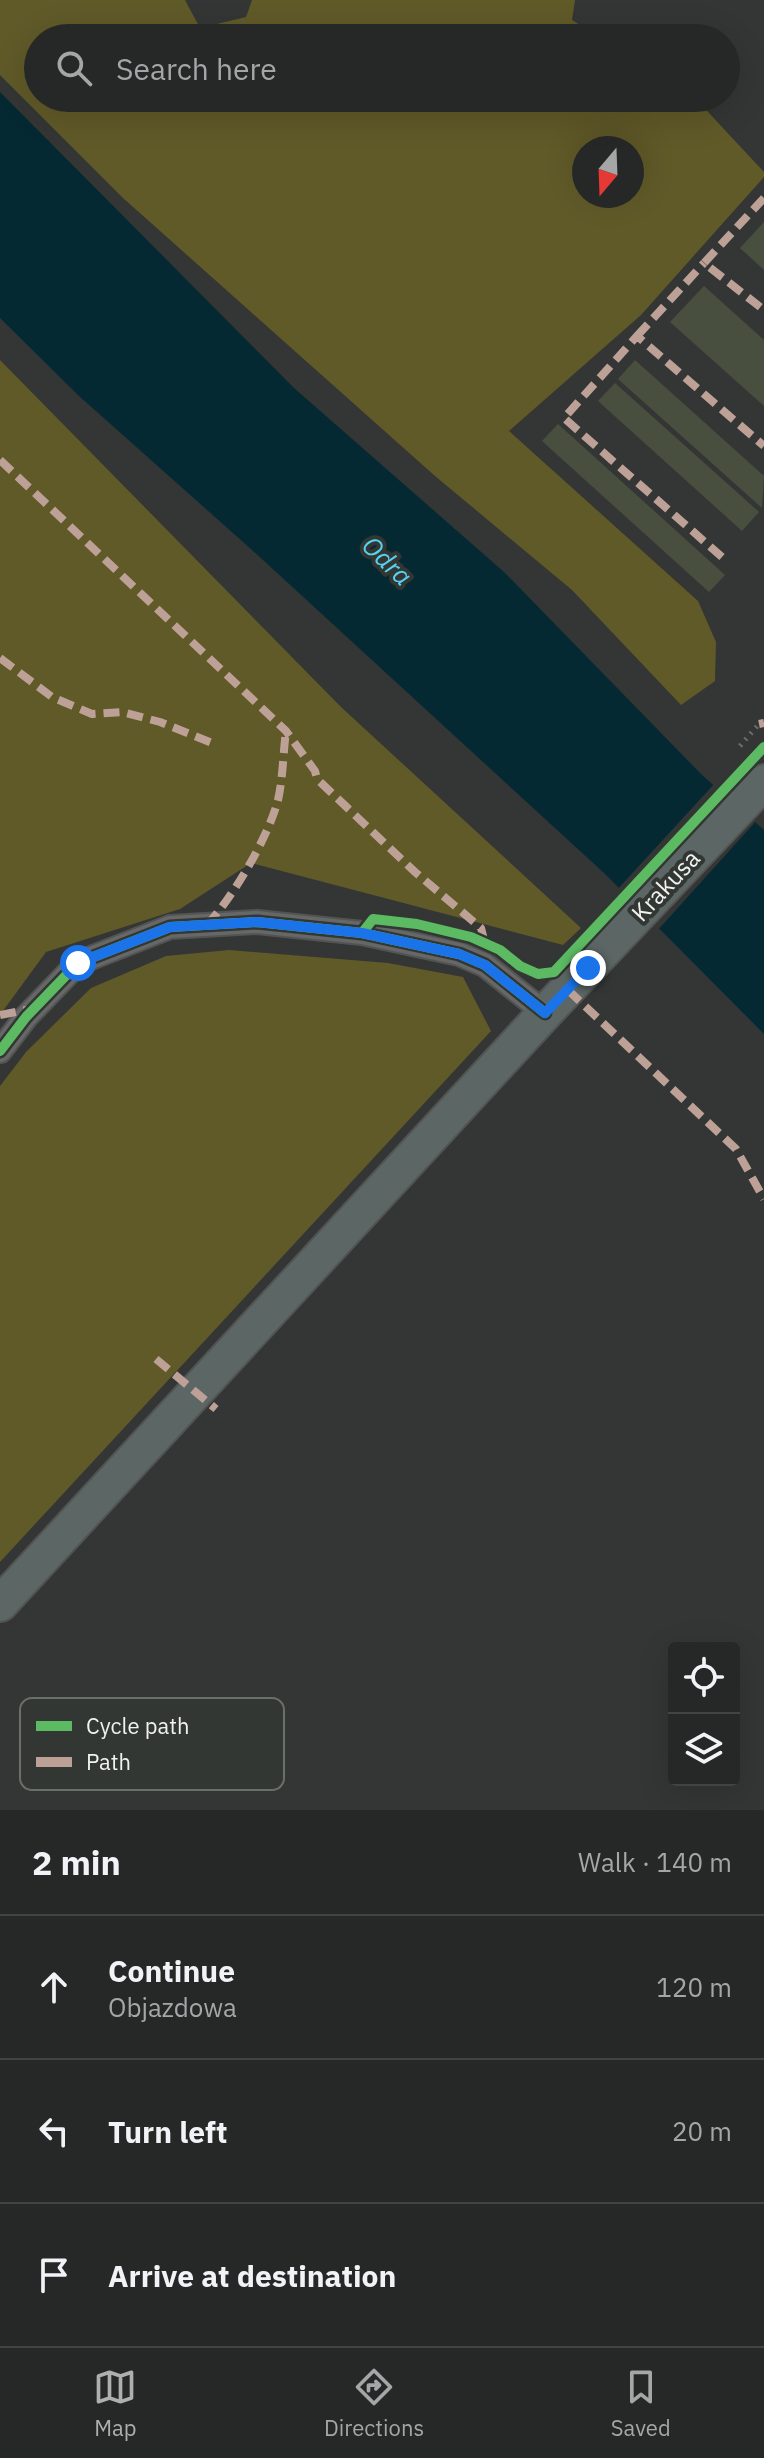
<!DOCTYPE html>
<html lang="en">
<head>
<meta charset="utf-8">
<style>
  :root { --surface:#262827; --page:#323433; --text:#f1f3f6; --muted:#a4a6a7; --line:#424444; --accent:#adb0ae }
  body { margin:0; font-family:"IBM Plex Sans",sans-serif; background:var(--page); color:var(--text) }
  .controls { position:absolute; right:24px; bottom:24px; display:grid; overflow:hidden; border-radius:8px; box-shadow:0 8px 32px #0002 }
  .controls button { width:72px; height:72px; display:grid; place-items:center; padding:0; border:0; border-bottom:2px solid var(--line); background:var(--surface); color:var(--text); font:40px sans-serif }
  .compass { position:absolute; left:572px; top:136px; width:72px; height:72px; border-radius:50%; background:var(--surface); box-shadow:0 8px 32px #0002; rotate:199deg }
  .stop { position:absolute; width:24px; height:24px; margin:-18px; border:6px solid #1a73e8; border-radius:50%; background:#fff }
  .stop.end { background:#1a73e8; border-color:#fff; box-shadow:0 2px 8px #0008 }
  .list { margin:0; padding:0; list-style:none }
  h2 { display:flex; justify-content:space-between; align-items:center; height:104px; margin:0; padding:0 32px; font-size:34px }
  h2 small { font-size:26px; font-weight:400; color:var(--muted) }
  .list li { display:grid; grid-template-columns:52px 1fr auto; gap:24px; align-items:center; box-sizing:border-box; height:144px; padding:0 32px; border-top:2px solid var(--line) }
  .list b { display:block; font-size:30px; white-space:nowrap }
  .list p { margin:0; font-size:26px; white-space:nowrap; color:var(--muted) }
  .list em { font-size:26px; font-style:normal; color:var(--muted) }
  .icon { flex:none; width:44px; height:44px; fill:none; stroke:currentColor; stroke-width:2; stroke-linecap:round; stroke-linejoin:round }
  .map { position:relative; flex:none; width:764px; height:1810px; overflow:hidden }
  .search { position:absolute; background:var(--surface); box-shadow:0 8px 32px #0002; left:24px; right:24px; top:24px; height:88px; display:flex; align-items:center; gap:20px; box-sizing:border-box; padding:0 28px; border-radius:44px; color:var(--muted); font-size:30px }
  .sheet { height:536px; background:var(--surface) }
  nav { display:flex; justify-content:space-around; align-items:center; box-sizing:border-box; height:112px; border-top:2px solid var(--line); background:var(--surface); font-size:22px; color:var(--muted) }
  nav a { display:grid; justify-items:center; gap:4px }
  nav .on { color:var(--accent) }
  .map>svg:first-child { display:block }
</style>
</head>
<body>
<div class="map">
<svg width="764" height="1810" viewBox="0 0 764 1810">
  <rect width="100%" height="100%" fill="#333634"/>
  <!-- green -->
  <path fill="#605928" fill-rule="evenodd" d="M0,0H185L200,28L246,17L252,0H575L572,20L601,38H38V98H695L764,172V177L641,315L509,431L698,601L716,642L715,681L681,705L572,590L435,476L123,198L0,75ZM584,148H632V196H584Z
    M0,360L341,707L581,928L563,945L251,863L180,909L46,952L0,1015Z
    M229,950L388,963L463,977L491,1031L0,1562V1086L26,1052L91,988L166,956Z"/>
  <!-- water -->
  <path fill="#052932" d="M0,92L294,388L504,572L702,775L764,830V1034L604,873L252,550L79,396L0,318Z"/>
  <!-- pier -->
  <path fill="#333634" d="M716,782L758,819L656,932L616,891Z"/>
  <!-- building -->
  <path fill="#484f3f" d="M764,222V270L740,248Z
    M704,286L764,340V406L670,322Z
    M635,360L764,476L762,508L618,379Z
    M615,383L759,512L742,531L598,401Z
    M558,424L725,575L709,592L542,441Z"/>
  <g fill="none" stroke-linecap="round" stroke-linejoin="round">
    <!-- street casing -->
    <g stroke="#525453" stroke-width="26">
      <path id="street" d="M0,1051L26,1017L78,963L170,927L257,922L362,933L459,954L485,965L545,1013"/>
    </g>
    <!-- primary casing -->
    <g stroke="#525453" stroke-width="38">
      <path id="primary" d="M0,1604L545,1013L764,782"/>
    </g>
    <!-- path -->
    <path stroke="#6a6c6a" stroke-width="5" stroke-dasharray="2 6" stroke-linecap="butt" d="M740,746L759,724"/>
    <!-- street -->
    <use href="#street" stroke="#666766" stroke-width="22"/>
    <!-- primary -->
    <use href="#primary" stroke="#5c6765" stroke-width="34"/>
    <!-- quiet -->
    <path stroke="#bda197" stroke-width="8" stroke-dasharray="16 8" stroke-linecap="butt" d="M764,198L704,263L764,310
      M637,336L704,263
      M0,460L286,731L315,771L317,779L415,872L481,928L485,944
      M722,557L564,418L637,336L764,446
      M0,658L52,697L92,714L122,712L160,722L212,743
      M759,724L764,723
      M207,925C233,897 268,838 278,800C283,778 283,754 286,731
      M568,990L736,1149L764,1199
      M0,1015L31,1009
      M156,1359L216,1409"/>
    <!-- cycleway casing -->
    <g stroke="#323734" stroke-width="15">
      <path id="cycleway" d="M362,933L373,919L417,924L471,937L500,950L520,966L538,974L554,972L764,747
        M0,1051L26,1017L78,963L170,927L257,922L362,933L459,954L485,965L545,1013"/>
    </g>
    <!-- cycleway -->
    <use href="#cycleway" stroke="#5cba63" stroke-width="10"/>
  </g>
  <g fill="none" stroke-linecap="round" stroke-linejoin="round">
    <!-- route -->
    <path stroke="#1a73e8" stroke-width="10" d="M78,963L170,927L257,922L362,933L459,954L485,965L545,1013L588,968"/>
  </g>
  <g text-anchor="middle" stroke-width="8" stroke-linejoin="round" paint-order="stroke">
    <!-- street labels -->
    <g font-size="24" fill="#eff2f0" stroke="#323734">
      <text transform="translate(666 886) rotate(-47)" y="8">Krakusa</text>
    </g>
    <!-- water labels -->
    <g font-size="26" font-style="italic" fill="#55d3f4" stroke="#323734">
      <text transform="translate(387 561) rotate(44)" y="9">Odra</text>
    </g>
  </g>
  <!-- legend -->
  <rect x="20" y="1698" width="264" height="92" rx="12" fill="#323734" stroke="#6b6f6c" stroke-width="2"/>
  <rect x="36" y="1721" width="36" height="10" fill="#5cba63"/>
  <rect x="36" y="1757" width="36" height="10" fill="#bda197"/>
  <g font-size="22" fill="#eff2f0">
    <text x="86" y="1734">Cycle path</text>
    <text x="86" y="1770">Path</text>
  </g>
</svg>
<div class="controls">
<button><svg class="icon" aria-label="locate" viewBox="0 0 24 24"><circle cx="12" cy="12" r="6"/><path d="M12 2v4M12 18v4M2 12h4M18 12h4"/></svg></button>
<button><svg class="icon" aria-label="layers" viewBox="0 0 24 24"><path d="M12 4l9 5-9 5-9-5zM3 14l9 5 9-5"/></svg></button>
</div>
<svg class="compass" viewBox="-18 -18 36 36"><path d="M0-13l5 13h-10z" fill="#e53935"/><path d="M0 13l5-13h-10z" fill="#a4a6a7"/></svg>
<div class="stop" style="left:78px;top:963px"></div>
<div class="stop end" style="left:588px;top:968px"></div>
<div class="search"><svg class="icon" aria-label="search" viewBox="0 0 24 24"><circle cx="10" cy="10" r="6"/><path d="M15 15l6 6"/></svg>Search here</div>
</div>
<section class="sheet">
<h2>2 min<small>Walk · 140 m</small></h2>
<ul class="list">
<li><svg class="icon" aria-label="ahead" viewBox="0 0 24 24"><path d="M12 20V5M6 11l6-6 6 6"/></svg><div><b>Continue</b><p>Objazdowa</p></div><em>120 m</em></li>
<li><svg class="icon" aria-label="left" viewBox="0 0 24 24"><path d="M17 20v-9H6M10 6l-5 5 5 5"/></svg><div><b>Turn left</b></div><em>20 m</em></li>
<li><svg class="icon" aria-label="arrive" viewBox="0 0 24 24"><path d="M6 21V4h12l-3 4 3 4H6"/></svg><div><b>Arrive at destination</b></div></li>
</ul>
</section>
<nav>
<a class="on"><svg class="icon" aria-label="map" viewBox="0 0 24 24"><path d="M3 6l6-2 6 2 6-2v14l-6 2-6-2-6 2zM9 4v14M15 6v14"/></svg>Map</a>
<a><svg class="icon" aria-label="directions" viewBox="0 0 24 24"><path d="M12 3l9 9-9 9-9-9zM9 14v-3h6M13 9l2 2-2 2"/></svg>Directions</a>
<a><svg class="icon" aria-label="saved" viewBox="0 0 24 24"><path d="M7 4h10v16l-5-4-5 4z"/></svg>Saved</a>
</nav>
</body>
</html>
